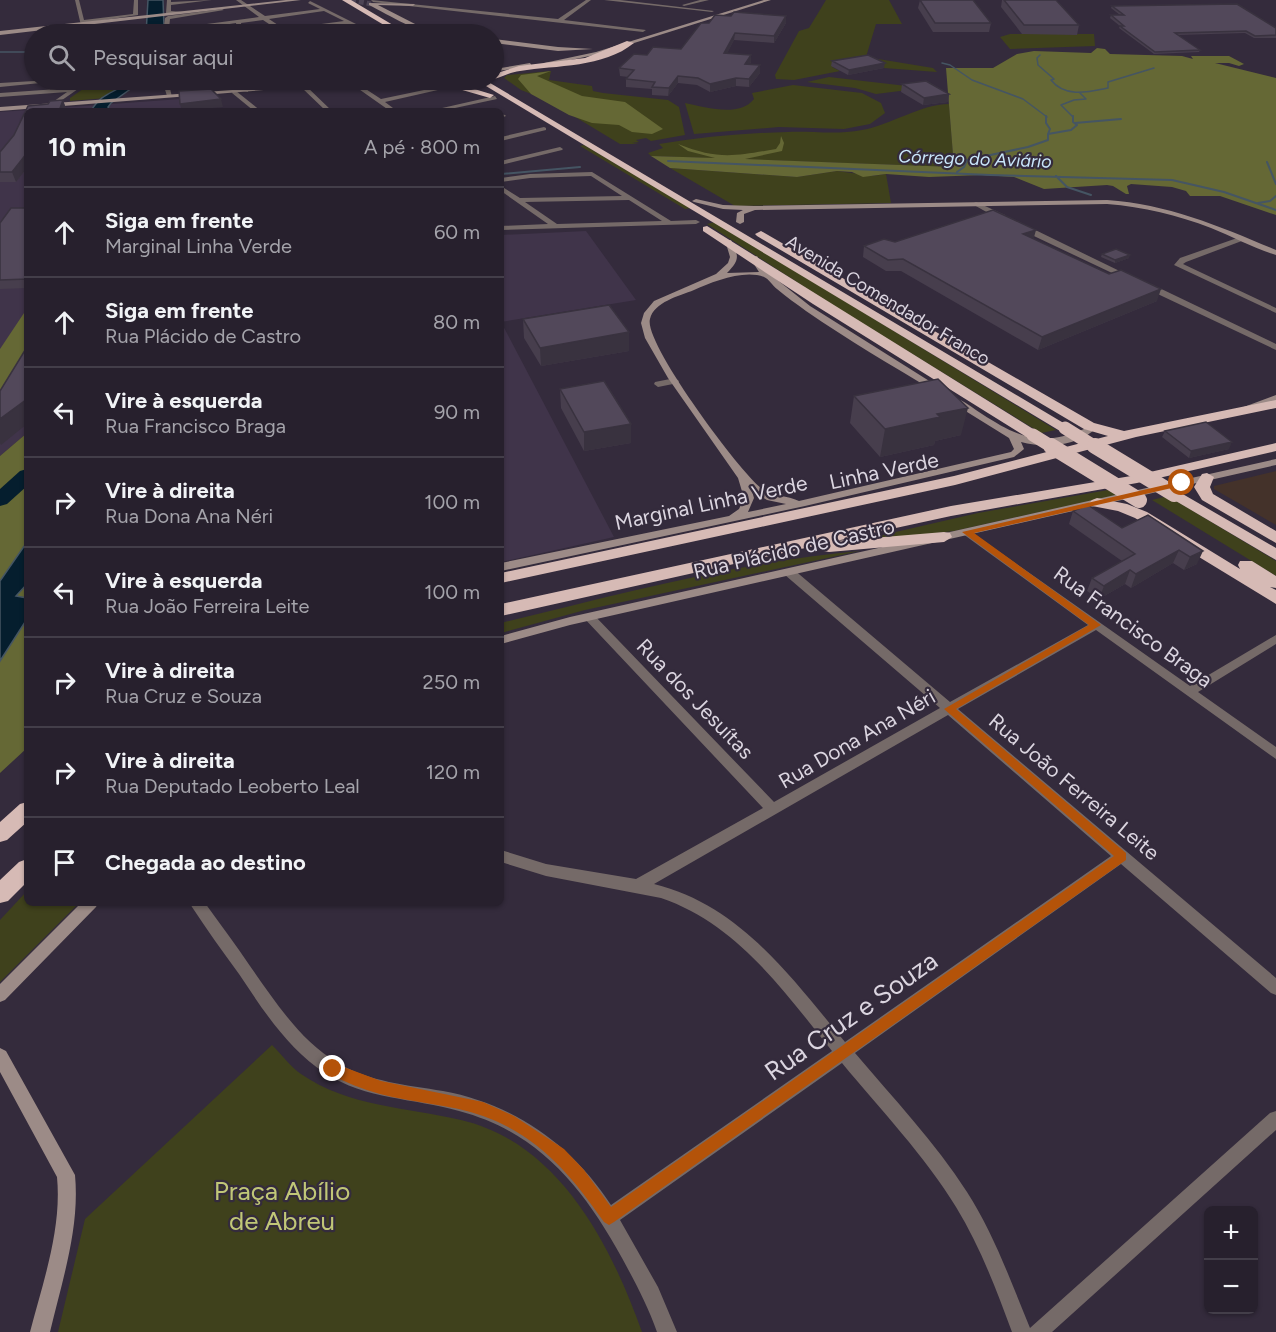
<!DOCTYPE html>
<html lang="pt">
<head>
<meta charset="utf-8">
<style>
  :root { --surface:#27202d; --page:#332d39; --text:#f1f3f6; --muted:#a4a3aa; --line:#433e49 }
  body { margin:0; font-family:Figtree,sans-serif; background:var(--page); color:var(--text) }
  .controls { position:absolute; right:18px; bottom:18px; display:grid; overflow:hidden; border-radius:9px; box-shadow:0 2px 4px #0004 }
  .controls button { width:54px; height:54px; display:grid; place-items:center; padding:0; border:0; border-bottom:2px solid var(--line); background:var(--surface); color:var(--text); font:30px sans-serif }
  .stop { position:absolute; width:18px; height:18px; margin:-14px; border:4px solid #b45309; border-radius:50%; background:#fff }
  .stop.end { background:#b45309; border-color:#fff; box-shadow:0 2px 6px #0008 }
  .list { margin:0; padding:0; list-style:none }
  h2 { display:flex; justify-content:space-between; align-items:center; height:78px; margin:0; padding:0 24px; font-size:26px }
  h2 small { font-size:20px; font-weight:400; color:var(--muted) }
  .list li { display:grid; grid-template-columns:39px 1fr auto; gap:18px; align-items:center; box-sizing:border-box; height:90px; padding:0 24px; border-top:2px solid var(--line) }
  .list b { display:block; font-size:22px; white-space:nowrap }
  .list p { margin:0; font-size:20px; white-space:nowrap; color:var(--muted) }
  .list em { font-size:20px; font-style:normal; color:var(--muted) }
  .icon { flex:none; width:33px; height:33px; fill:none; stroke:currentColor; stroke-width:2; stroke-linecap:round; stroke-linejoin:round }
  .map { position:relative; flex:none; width:1276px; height:1332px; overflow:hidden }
  .search { position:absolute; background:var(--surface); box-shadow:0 2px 4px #0004; left:24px; top:24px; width:480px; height:66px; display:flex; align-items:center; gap:15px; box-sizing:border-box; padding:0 21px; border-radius:33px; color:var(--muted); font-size:22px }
  .panel { position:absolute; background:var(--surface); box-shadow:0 2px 4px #0004; left:24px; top:108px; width:480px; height:798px; border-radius:9px }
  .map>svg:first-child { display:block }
</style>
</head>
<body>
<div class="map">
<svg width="1276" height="1332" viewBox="0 0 1276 1332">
  <rect width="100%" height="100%" fill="#342b3c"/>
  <!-- industrial -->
  <path fill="#44322a" d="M1276,471V525L1214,489V486Z"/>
  <!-- built -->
  <path fill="#40344a" d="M181,99L182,111H27V433L0,456V112Z
    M586,231L636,300L501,322L614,537L501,562V235Z"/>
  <!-- green -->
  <path fill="#3f411c" d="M826,0H889L902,24H876L866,57L933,68L937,72L884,68L867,60L832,67L840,71L794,80L776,79L775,75L799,31L809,28Z
    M1010,34H1094L1095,46L1010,49L1000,37Z
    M551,71L549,80L592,86L593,91L603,93L668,100L679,107L685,135L651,141L646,138L636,140L639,142L632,143L639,144H620L547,100L521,90L504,78L507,75Z
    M829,77L924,88L876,94L855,88L807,82Z
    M96,80H128L106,98L70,101V98Z
    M793,85L862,93L881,103L885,113L870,124L844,129L779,127L694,134L685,103C705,107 739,118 754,99L752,93Z
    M949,104L954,167L651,156L648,153L663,148L659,144C702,137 744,133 788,132C812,131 837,135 862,130C891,125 921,104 949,104Z
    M584,145L691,208L685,209L580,146Z
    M670,168L797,177L837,171L873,176L886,174L891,203L735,206Z
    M715,222L1056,430L1041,433L831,304L707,224Z
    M1108,490L1117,495L954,531L848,543L978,513Z
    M1168,496L1276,561V576L1152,500Z
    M860,551L585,610L501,633V623C619,594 738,562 860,551Z
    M27,891V903H79L0,982V920Z
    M272,1045C282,1055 291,1067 301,1074C349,1107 406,1107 461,1120C559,1143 611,1245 642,1332H58L85,1219Z"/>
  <!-- forest -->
  <path fill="#656835" d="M1097,48L1105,49L1110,54L1182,56L1193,59L1191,56H1229L1244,64L1239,66L1229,63H1215L1276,78V215L1220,196H1190L1186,191L1172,187L1131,184L1127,186L1129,194H1126L1113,186L1107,185L1044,189L1014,177L982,175L929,177L886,174L863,177L852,172L837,171L797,177L670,168L651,156L715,158L688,151L678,144C718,160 735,156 776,149L780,143L781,136L784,143L782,151L745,159L954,167L946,68H993L1017,54L1034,51L1091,53Z
    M551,71L537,76L582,96L625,102L663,129L652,134L632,132L619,125L592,123L569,115L531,94L518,79L521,75Z
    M27,312V373L0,412V349L24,313Z
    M27,433V748L0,773V456Z"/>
  <!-- water -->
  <path fill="#051e2e" stroke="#455563" stroke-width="1.5" d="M148,0H163L164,27L161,34H146Z
    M128,80H143L111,103L108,107L110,111H91C103,90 119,93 128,80Z
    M27,542V584L16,596L27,598V619L0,661V581Z"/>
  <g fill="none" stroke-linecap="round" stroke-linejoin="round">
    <!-- stream-far1 -->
    <path stroke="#455563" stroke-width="1.5" d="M0,52H34
      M1040,55L1037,58L1038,65L1054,79L1051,80C1065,98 1088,92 1108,88V82L1154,68
      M942,63L950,65L972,80L1023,99L1047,117
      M1073,117L1061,105L1074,100L1086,99L1080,93"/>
    <!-- stream -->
    <path stroke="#455563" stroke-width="2" d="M1046,116V123L1050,129L1048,134
      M1075,123L1121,119
      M668,161L990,175L1172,180L1224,192L1276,210
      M1267,162L1276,184
      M957,172L964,167L967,160L1028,147L1048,140V134L1071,130L1077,125L1073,122V116
      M501,174L580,167
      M1056,176L1067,187L1091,195
      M1258,203L1270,201L1276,196"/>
    <!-- river -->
    <path fill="#051e2e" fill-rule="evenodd" d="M27,469V486L7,504L0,506V489L20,471Z"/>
    <!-- secondary-tunnel -->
    <path stroke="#4d4455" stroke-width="5" stroke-dasharray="5 3" stroke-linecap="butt" d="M351,0L371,4"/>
    <!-- street -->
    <path fill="#756a68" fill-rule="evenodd" d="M75,0H79L84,20L133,14L134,0H138V15L85,23L88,34H83Z
      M167,0H171V2L212,0L171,5V11L184,12L169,15L166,13Z
      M236,0H241L265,16L320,9L308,3L310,1L376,34H370L349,24L287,32L289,34H284L263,20L241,23L243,34H238L236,23L163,34L165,18L168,16L222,9L224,10L170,19L169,29L259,17ZM324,11L344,21L284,29L269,19Z
      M371,0L558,19L586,0H591L564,20L646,30L643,32L373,2Z
      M604,0H620L714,11L712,12Z
      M700,0H709L684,6L682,5Z
      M51,80H71L0,87V83Z
      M85,80H91L52,107L50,104L67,92L0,97V93L72,88Z
      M162,80H168L172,97L167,96Z
      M203,80H209L213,94H209Z
      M243,80H249L248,92L243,91Z
      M346,80H352L381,99L448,85L451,87L385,102L397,111H390Z
      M301,85H305L332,111H326L301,87Z
      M234,90L236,91L261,111H254L232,93Z
      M495,96L497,99L441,111H429Z
      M501,114L505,115L506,116L501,118Z
      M544,127L546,128V130L501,141V137Z
      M560,147L563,149L562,150L501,165V161Z
      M592,172L671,221L696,220L700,222L696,224L501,230V226L548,224L501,191V186L520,198L622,196L591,176L530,178L501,182V178L530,174ZM629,200L662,221L557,224L525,202Z
      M976,202L1005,215L1006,217L999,219L974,205L972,204Z
      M1017,224H1023L1136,279L1129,281L1017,228Z
      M1240,237L1247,239L1186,262L1183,264L1276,308V313L1174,265L1180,258Z
      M1145,284H1151L1276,344V350L1145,288Z
      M675,378L679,381L678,383L658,387L654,384L655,382Z
      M967,529L1190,686L1276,635V644L1198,692L1276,747V759L1096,630L958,709L1276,978V995L1271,993L1121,864L855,1053C893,1098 935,1142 967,1192C994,1234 1011,1282 1030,1328L1270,1113L1276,1111V1130L1052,1332H1012C996,1289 980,1246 956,1207C925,1156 880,1109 842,1063L620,1220L658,1287L677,1332H657C648,1306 635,1282 622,1258C584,1189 539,1132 459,1111C414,1098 366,1100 325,1073C288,1049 263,1010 239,974C223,952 207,930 192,907L190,903H205C220,924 236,945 250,966C275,1001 300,1041 338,1063C370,1082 407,1085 443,1091C514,1104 572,1145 611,1205L832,1051C783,990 737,924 661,898L546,876L501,862V850L546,864L636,879L763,808L583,617L585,614H593L774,802L940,708L785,575L784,572L785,569H793L950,702L1088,625L963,534L962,532ZM948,715L1111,856L845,1042C791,977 740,905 654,884Z"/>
    <!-- secondary -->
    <path fill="#9c8b87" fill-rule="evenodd" d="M286,0H301L0,35V31Z
      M764,0H771L599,54L547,65L544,63L596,52Z
      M369,3L415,4L413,6L378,5L417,25L447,34C423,37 391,16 369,5Z
      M494,39L558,47L593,49L558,51L494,43Z
      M530,63L532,66L498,71L495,69Z
      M371,80H390L0,111V107Z
      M696,199L723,205L754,206L1107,200C1168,204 1221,227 1276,250V255C1254,248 1233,237 1211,228C1177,215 1144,207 1107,204L755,210L744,214V222L740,224L736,222L737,213L743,210L723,209L694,202L692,201Z
      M725,240H731C739,256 740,260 727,273L759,272L750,258L757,256L766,271L810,306L942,389L940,391H934C891,365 848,340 806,311C797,304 786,297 777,289C773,286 769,279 764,277C744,269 712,282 694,290C679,296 654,302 650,319C643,342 739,471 761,488C773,497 787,495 799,501L1011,452L1014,449L1009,438L951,402V398L954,397C964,401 973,408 982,414C1019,438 1042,447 1084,429L1086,424L1089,423L1094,426L1093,431C1073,447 1044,448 1021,442L1024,449L1014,457L805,506L501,571V563L729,516L739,509L744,498L738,478L668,378L645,338L641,323L644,313L654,301L716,274L728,263L730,257ZM752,491L767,500L786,504L748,512L754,498Z
      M1276,395V401L1246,411L1241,408Z
      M1276,459V465L570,625L501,644V636L570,617Z
      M81,903H98L96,907L5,1000L0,1002V984Z
      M0,1048L6,1051L75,1175C80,1228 62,1281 50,1332H30C43,1282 62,1229 57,1177L0,1072Z"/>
    <!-- highway -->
    <path fill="#d6bab5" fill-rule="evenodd" d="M342,0H351L408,34H399Z
      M627,41L634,43C603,68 557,65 520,71C510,72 503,77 494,79V74L519,66L585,58Z
      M353,80H445L494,95L490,98L445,85L350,84L349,82Z
      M476,80H485L1072,428L1065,432L1060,431Z
      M707,226L1038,432L1040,435L1033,439L1028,438L813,304L703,231V227Z
      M761,231L1094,423L1124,431L1276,400V408L1136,437L955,485L501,583V573L954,476L1108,436L1084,429L757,236L755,234Z
      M1276,443V451L1137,483L951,516L836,541L944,532L950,533L952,537L944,542L829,552L823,551L821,547L823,544L501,616V604L951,506L1137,475Z
      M1207,473L1214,477L1210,487L1213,494L1276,531V543L1202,500L1194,487L1202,474Z
      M1174,489L1276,548V560L1169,497L1166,494L1169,491Z
      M1097,498L1127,504L1147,512L1240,569L1238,565L1240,561H1252L1276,576V588L1270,587L1276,590V604L1135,518L1118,511L1092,506L1089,503L1092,500Z
      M27,802V822L7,840L0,842V822L20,804Z
      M27,859V882L8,901L0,903V880L19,862Z"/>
    <!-- highway-bridge-far1 -->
    <path stroke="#d6bab5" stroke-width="13" d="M1065,428L1097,448
      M1033,435L1054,448"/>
    <!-- highway-bridge -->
    <path stroke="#d6bab5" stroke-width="16" d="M1051,446L1139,500
      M1095,446L1174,494"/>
  </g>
  <!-- wall -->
  <path fill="#473e4d" d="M920,0L991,23L989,32H933L918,8Z
    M1002,0H1056L1079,25L1077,35L1022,34L1001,7Z
    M1112,6L1276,28V38H1254L1245,33L1178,35L1200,50L1199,52L1154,54L1119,28L1120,26L1110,18L1111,15H1120L1111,8Z
    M731,16H786V23L774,43L734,40L727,53L751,55V62L750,64L760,65V73L749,87L736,86L710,92L697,85L678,83L668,96L652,95V89L626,87V79L628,77L620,76L619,68L647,55L681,49L709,23Z
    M832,61L884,68L848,75L831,66Z
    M902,84L949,94L948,102L923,105L901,92Z
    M63,100L66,109V111H27V168L16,182H0V152L14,135L28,106L48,104L50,101Z
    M27,208V288L0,289V223Z
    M1034,239L1157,301L1038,350L901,271H886L863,257L864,246L895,242Z
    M1102,254L1129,258L1115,263L1101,257Z
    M523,319L629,332V351L541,366L524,338Z
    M560,389L631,443L584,451L561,408Z
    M854,396L961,435L935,441L934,445L880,457L850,423Z
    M1165,431L1229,449L1189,458L1162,437Z
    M1073,511L1122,528L1148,515L1197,564L1184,570L1173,563L1131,588L1125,584L1099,599L1087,591L1092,578L1122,561L1069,524Z"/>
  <!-- shaded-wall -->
  <path fill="#39323f" d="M786,16V23L774,43V36Z
    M735,33L734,40L724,60V53Z
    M751,55V62L745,72V64Z
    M885,63L884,68L848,75L849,70Z
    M760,65V73L749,87V79Z
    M678,76V83L668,96L669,88Z
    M736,78V86L710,92V84Z
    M949,94L948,102L923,105L924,98Z
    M221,99L223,107L182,111L180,104Z
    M63,100L66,109V111H59Z
    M27,153V168L16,182L12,172Z
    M1036,230L1033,241L1023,234Z
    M1130,255L1129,258L1115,263V260Z
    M1161,289L1157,301L1038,350L1042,337Z
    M629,332V351L541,366L540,348Z
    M27,399V424L1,445L0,443V419Z
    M968,408L961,435L935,441L934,445L880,457L885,429L937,414Z
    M631,424V443L584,451V432Z
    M1232,442L1229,449L1189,458L1191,451Z
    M1179,550L1173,563L1131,588L1136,574Z
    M1203,551L1197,564L1184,570L1190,557Z
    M1130,570L1125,584L1099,599L1104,586Z"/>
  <!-- building -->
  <path fill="#52485a" stroke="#39323f" stroke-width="1.5" d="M920,0H973L991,23H935Z
    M1004,0H1056L1079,25H1024Z
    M1237,4L1276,28V35L1255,36L1246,31L1175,33L1200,50L1155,52L1120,26H1124L1111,15H1124L1112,6Z
    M734,12L786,16L774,36L735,33L724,53L751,55L745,64L760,65L749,79L736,78L710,84L698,78L678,76L669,88L652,87L655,82L626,79L634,70L619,68L634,54L647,55L653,47L681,49L701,23H709L715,15L731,16Z
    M868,55L885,63L849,70L832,61Z
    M926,81L949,94L924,98L902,84Z
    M211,89L221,99L180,104L179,91Z
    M63,100L59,111H27V153L12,172H0V152L14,135L28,106L48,104L50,101Z
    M11,208H27V279L0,280V223Z
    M993,210L1036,230L1023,234L1109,274L1121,270L1161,289L1042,337L903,259L888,260L864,246L884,239L895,242Z
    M1116,249L1130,255L1115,260L1102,254Z
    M609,305L629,332L540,348L523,319Z
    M27,347V399L0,419V391Z
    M938,379L968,408L937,414L940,417L885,429L854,396Z
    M604,381L631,424L584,432L560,389Z
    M1206,422L1232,442L1191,451L1165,431Z
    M1088,505L1122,528L1148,515L1203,551L1190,557L1179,550L1136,574L1130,570L1104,586L1092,578L1135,554L1073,511Z"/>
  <!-- route -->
  <path fill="#b45309" d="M1182,481H1185V485L974,533L1101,625L956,709L1126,853V860L614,1222L609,1225L604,1222C571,1175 539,1136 483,1116C450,1104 413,1103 380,1094C362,1089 345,1082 329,1074L327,1069L329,1065L333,1063L381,1081L483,1102L514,1116L564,1149L584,1170L611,1207L1114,856L944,709L1089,625L962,532Z"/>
  <g text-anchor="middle" stroke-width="4.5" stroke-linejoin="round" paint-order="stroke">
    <!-- far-water labels -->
    <g font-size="18" font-style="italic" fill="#cae7fb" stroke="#342b3c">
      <text transform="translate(975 159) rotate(2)" y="6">Córrego do Aviário</text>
    </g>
    <!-- far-street labels -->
    <g font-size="18" fill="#dbd5e0" stroke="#342b3c">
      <text transform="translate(888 300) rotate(31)" y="6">Avenida Comendador Franco</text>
    </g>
    <!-- street labels -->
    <g font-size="21" fill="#dbd5e0" stroke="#342b3c">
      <text transform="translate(884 471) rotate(-12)" y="7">Linha Verde</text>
      <text transform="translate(711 503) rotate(-12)" y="7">Marginal Linha Verde</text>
      <text transform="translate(794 549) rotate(-13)" y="7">Rua Plácido de Castro</text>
      <text transform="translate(1133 627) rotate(36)" y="7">Rua Francisco Braga</text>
      <text transform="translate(695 699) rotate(46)" y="7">Rua dos Jesuítas</text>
      <text transform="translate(857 739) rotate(-30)" y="7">Rua Dona Ana Néri</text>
      <text transform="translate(1074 787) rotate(40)" y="7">Rua João Ferreira Leite</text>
    </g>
    <!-- near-street labels -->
    <g font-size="26" fill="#dbd5e0" stroke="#342b3c">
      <text transform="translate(851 1016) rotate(-35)" y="9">Rua Cruz e Souza</text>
    </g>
    <!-- near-park labels -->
    <g font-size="26" fill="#c1c777" stroke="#342b3c">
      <text x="282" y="1200">Praça Abílio<tspan x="282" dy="30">de Abreu</tspan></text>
    </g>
  </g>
</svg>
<div class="controls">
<button>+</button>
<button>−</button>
</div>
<div class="stop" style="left:1182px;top:483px"></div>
<div class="stop end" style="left:333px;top:1069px"></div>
<div class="search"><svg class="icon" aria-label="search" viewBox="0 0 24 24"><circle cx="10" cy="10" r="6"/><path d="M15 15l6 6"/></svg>Pesquisar aqui</div>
<section class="panel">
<h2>10 min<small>A pé · 800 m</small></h2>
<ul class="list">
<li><svg class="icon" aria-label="ahead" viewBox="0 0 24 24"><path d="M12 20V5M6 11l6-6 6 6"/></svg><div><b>Siga em frente</b><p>Marginal Linha Verde</p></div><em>60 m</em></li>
<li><svg class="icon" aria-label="ahead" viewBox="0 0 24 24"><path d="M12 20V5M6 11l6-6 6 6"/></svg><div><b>Siga em frente</b><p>Rua Plácido de Castro</p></div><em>80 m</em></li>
<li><svg class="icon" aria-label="left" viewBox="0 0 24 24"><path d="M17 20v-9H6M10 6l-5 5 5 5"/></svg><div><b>Vire à esquerda</b><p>Rua Francisco Braga</p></div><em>90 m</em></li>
<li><svg class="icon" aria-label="right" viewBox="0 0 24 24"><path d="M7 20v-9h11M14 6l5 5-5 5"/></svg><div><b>Vire à direita</b><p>Rua Dona Ana Néri</p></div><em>100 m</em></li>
<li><svg class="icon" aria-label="left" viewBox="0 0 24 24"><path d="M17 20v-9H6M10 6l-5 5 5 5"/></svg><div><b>Vire à esquerda</b><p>Rua João Ferreira Leite</p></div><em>100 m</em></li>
<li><svg class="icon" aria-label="right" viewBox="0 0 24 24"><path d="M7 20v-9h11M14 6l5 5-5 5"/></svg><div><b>Vire à direita</b><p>Rua Cruz e Souza</p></div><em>250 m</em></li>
<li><svg class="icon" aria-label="right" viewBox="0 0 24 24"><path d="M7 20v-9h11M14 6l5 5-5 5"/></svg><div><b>Vire à direita</b><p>Rua Deputado Leoberto Leal</p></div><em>120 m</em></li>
<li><svg class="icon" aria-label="arrive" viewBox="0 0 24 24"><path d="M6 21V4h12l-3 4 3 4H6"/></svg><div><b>Chegada ao destino</b></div></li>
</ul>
</section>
</div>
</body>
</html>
